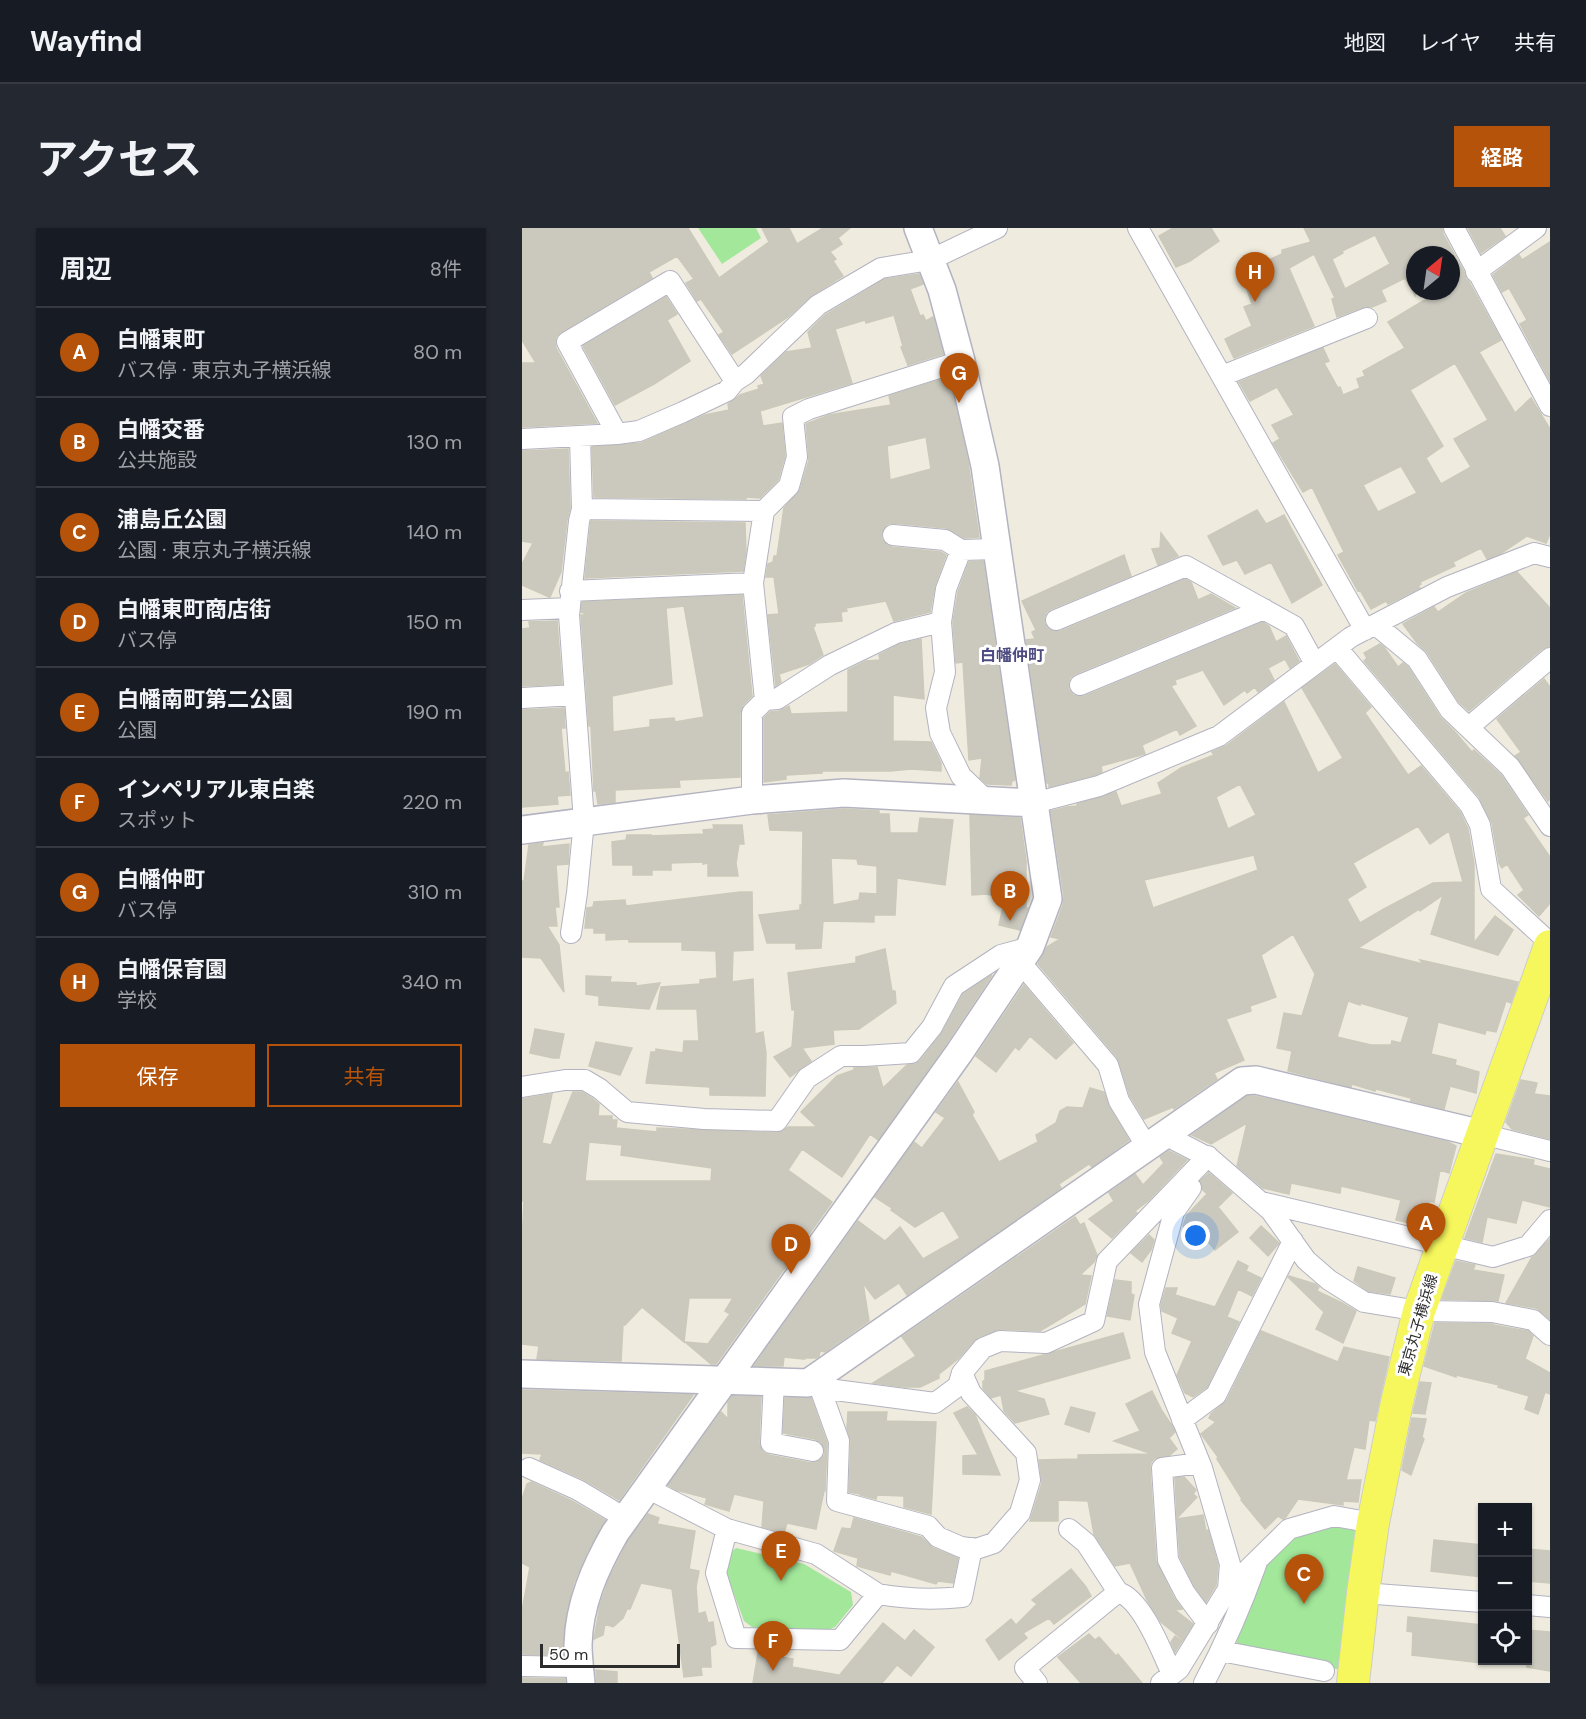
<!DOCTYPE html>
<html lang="ja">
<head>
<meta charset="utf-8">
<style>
  :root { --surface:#171b24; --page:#242831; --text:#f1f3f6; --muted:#9ea1a6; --line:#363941; --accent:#b45309 }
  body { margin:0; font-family:"DM Sans","Noto Sans JP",sans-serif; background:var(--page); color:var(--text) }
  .controls { position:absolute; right:18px; bottom:18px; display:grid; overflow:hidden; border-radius:0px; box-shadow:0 2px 4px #0004 }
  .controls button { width:54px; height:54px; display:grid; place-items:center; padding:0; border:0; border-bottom:2px solid var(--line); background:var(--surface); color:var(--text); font:30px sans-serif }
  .compass { position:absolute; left:884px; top:18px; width:54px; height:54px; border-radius:50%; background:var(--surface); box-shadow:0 2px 4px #0004; rotate:29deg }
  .scale { position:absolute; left:18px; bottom:15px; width:140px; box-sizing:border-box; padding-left:6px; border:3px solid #2d2d2d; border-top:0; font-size:16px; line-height:21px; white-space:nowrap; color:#2d2d2d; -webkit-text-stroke:4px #fff; paint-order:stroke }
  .you { position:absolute; left:674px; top:1008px; width:21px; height:21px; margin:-15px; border:4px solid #fff; border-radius:50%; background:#1a73e8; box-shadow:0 0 0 9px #1a73e833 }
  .badge { display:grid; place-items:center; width:39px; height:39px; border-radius:50%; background:var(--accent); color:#fff; font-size:20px; font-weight:700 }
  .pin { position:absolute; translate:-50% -50px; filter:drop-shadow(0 2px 3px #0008) }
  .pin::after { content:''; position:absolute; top:32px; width:21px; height:18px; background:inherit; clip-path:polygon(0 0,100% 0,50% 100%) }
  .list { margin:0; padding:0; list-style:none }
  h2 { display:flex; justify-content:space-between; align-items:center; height:78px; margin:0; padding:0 24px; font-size:26px }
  h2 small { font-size:20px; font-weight:400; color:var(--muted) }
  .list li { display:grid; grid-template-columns:39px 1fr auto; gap:18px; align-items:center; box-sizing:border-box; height:90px; padding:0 24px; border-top:2px solid var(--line) }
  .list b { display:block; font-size:22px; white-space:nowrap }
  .list p { margin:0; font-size:20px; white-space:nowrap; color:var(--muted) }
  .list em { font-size:20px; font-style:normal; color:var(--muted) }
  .actions { display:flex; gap:12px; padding:18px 24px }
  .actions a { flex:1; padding:14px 0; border:2px solid var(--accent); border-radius:0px; text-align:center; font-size:21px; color:var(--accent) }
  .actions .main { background:var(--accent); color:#fff }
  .icon { flex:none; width:33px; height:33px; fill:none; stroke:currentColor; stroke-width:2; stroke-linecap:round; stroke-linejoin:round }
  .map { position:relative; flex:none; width:1028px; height:1455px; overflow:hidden; border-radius:0px }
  header { display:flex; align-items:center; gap:36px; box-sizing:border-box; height:84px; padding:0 30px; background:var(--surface); border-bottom:2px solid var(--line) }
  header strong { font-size:28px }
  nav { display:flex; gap:33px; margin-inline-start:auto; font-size:21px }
  .intro { display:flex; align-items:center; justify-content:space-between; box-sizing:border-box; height:144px; padding:0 36px }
  h1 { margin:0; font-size:42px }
  .button { padding:15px 27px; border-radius:0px; background:var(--accent); color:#fff; font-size:21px; font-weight:700 }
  main { display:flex; gap:36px; padding:0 36px }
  aside { flex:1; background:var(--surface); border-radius:0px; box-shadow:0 2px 4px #0004 }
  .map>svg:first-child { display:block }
</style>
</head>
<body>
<header>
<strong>Wayfind</strong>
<nav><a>地図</a><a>レイヤ</a><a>共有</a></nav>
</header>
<div class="intro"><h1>アクセス</h1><a class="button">経路</a></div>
<main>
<aside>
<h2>周辺<small>8件</small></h2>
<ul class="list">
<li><span class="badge">A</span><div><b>白幡東町</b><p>バス停 · 東京丸子横浜線</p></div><em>80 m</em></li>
<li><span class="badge">B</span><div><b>白幡交番</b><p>公共施設</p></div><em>130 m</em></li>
<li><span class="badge">C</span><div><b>浦島丘公園</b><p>公園 · 東京丸子横浜線</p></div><em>140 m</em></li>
<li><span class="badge">D</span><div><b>白幡東町商店街</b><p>バス停</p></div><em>150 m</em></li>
<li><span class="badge">E</span><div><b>白幡南町第二公園</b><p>公園</p></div><em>190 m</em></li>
<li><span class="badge">F</span><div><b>インペリアル東白楽</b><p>スポット</p></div><em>220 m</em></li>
<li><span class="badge">G</span><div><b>白幡仲町</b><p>バス停</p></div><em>310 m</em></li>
<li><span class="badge">H</span><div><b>白幡保育園</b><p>学校</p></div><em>340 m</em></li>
</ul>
<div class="actions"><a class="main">保存</a><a>共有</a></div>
</aside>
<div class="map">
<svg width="1028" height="1455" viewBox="0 0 1028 1455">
  <rect width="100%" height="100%" fill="#efecdf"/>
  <!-- green -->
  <path fill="#a2e79a" d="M176,0H234L239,10L200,36Z
    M813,1293L845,1299L828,1444L713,1419L743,1334L765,1312Z
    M214,1320L282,1336L329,1364L331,1377L313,1399L301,1404L230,1399L222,1393L203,1342L207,1326Z"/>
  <!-- building -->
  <path fill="#cbc9be" stroke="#cbc9b9" stroke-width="1.5" fill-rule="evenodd" d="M0,0H166L197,50L247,14L240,0H267L275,16L301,0H328L316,10L320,16L308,24L314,31L311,33L321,48L290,67L266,89L210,126L197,107L202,104L179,71L175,73L164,55L172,51L155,28L127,44L130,50L39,104L34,109L33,114L34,120L75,195L0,199V135H14L0,112Z
    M651,0H689L697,13L668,33L654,39L637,8Z
    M782,0H920L921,6L942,44L944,51L947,54L979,112L957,124L993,185L1009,170L1028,201V306L1024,315L1005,308L978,326L965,331L959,320L931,334L933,338L898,354L899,356L896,358L898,360L866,376L864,373L849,381L838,362L836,363L816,327L822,324L790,259L781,264L751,215L758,211L750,197L772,187L755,159L728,173L717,154L801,120L807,133L802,135L816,160L818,159L821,167L838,160L835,151L843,148L841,143L883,120L866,94L901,73L929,63V27H893V67L883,50L859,62L864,73L850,79H841L815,89L810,71L813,70L792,26L767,40L792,98L712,130L703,111L730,98L722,79L730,76L721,50L746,40L744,33L760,26V22L789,14ZM853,7L868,36L823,61L810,31L821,25L820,23ZM933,135L966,192L932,211L949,239L919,256L904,230L921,218L888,162ZM879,238L895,265L856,284L841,257Z
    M946,0H978L983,8L959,25Z
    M1028,14V153L998,96L1005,92L987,60L980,64L971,47L997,27L1000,32Z
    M397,46L401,56L388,61L398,88L401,87L404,93L411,89L421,126L386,137L379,119L381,118L372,87L344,95L343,92L313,101L330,155L238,183L241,198L260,195L263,228L256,252L238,270L224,269V271L72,269L70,219L119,215L183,187L207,182L206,176L218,167L237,161L236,158L242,156L239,148L264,124L290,120L286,104L303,87L363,51Z
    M144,69L155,86L145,92L168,133L132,156L93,177L61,118Z
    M427,149L446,234L457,309L442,310L424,300L372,295L366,296L361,301L359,306L360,312L365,317L370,319L419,324L424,327L413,357L408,384L372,393L364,373L324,380L325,383L319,384L320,393L293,395V398L291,399L301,427L287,436L257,446L259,454L254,458L246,387L257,386L252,349H244L246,336L251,334L252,328H255L262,280L278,262L287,232L284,196L307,187L369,177L367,168ZM404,209L409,241L368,252L365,218Z
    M46,221L48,280L45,292L39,344L28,369H27L0,357V336L11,315L0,313V223Z
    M735,282L744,296L762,287L800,357L770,375L749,334L723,346L715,332L701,337L686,308Z
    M69,293L223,295L224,324L221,343L63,350Z
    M639,305L656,328L636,337L630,321L638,320Z
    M602,327L609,348L529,381L525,384L522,390L523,396L526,401L532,404L539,403L663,351L669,354L676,372L689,366L713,380L553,446L548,450L546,456L547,462L551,467L557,469L563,468L741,394L747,398L754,414L764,408L777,433L768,440L763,431L746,440L752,452L736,464L733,459L725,465L723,462L702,477L681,442L653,452L654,456L649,458L674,498L658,507L655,501L620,517L623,526L579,538L580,544L573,547L527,559V555H525L504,412L513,411L510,404L514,402L500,373Z
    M461,333L493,552L490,553L489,557L465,556L458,550L460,530L447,532L441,434L434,435L431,394L436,364L447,334Z
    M995,344L1028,380V418L1020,421L947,483L937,474L905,424L895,415L881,396L912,379L916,384L944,365Z
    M220,367L230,468L221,477L218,485V549L157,552L158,559L93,562V574L76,576L74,563H72L69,498H67L59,387H67L59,384L60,374ZM162,378L182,489L153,494L152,490L128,492V499L91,504L90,468L150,456L144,380Z
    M35,393L40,456L0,458V401L8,400L7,394Z
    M399,411L402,471L371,467V513L409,514L419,535V543L389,541L369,543H300V545L264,547V551L242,554V490L248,484L257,483L267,478L269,486L326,484V442L344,433L358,432L357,427L378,416Z
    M858,416L862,419L876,439L881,435L886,439L918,489L933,504L950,524L952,522L979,547L1006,587L1001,590L1028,629V675L1017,688L996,667L1002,662L985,636L980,640L977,635L970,595L957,569L842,433L845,430L842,425Z
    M813,436L849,479L843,485L886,547L899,538L938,584L946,601L952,636V715L973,688L991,702L976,727L909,706L921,667L898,683L897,681L836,720L901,736L898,732L996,754L989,775L984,773L974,804L964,802L963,806L916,794L909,826L934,832L933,837L957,844L954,865L928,858L922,881L889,873V870L854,861L853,863L830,856L829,859L766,843L770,823L755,820L762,785L780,788L793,746L771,706L739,727L754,769L728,778L729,783L704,791L722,832L692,845L695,851L652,881L651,879L622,891L608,868L595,829L516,736L525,719L538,711L529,709L541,677L542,669L529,583L545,579L555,578V576L594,564L599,578L640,566L636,555L659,540L692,527L690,524L704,518L762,474L796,545L821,530L780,460ZM718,556L734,587L706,601L694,569ZM896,598L908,616L927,603L941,654L911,655L862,681L838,695L825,671L844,659L831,635ZM732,627L736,642L631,680L622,652ZM826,773L838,777V775L887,789L879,815L870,813L869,817H849L815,809Z
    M1022,451L1028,459V571L1026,573L993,528L999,524L975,491Z
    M42,480L43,500H39L43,545L46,544L48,567L35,568L36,576L0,579V482Z
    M322,581L357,583V586H367L368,605H396L398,590L431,592L423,657L375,650L373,687H352V694L301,693L299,720L274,721V715H245L237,687L278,682V677H280L281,603L248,602L246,587ZM309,630L335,631L336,636L355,638V666L338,665L337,672L311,677Z
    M448,587L498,590L504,633V680H506L498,702L477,697L483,670L464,666L450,667Z
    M191,597H220L222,616H217L214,635L216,648H186V635L181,636V634L149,635V642H130V647H111V637H91L90,614L104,612L105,607H129V608L182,606L181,602L192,601Z
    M21,615L20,619L47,616L46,636L34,637L37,679H33L35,698H25L37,717L42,764L19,730L0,729V653H2L7,617Z
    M218,664H230L231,722L211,723L210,754L231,751L233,806L241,804L244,825L243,868L188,867V859L124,855L129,824H134V821L161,825L162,813H177L175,781H135L139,759L178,756V752L195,750L194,723L160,722V714H107V711L84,712V705H72V700H63L65,680L71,679L72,674L103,672L104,678Z
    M363,721L370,763H373L374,775L337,801L311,802L312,816L280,820L289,833L268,849L252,829L270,819L273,782H270L266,745L334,735V729Z
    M470,747L424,816L356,912L348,906L320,949L280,921L266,942L310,974L194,1136H189L163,1114L186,1116L208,1086L203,1083L211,1070H167L162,1114L120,1079L103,1097H101L99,1133L15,1131L17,1118L0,1116V1015L2,973H0V871L30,866L20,915L29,917L51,864H60L71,871L77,876L76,888H90V892H95L94,900L135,904V900L255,905L261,903L266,899H295L279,884L315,848L332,842V840L355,839L361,860L385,837L394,836L398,833L420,805L441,766ZM67,914L100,917L99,927L190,940L189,953H63Z
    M64,748L89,749L88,754L114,755V758L138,755L127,781L77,777V768L64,766Z
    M502,757L551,815L534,831L508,808L497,822L493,819L474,844L454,828Z
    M13,801L42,806L37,830H31L8,825Z
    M74,814L110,820L98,847L67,838Z
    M999,852L1015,855L1012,866L1028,868V911L990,901L984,894Z
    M436,854L452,884L450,887L477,934L516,914L514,907L534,895L538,883L545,879L561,880L568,860L582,864L587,879L607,912L570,939L567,936L537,956L539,960L385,1067L377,1055L353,1071L341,1055L347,1093L303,1124L298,1123L297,1128L294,1130H281L282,1131L262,1129L261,1138H232L336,993L363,1013L378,999L401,1031L438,1010L421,982L393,999L369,982L370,980L353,969L392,914L400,920L423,890L414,884Z
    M725,868H733L926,914L934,918L927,945L918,942L912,974L907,973L901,1000L888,997V995L874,992L879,972L819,958L818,965L769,955L767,966L741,960L715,938L725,895L689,916L670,907Z
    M647,923L665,932L626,973L613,983L615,985L590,1010L567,991L592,973L587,965L613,946L621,957L642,935L638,929Z
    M974,926L1012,932L1011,937L1028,941V979L1000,972L994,995L965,989L960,1014L943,1010Z
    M687,945L710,965L696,979L716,1004L693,1022L677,1003L673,1010L661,998L665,987L685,966L681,962L678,953Z
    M553,989L558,997L562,995L575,1027L572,1034L558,1047L569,1048L563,1076L518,1103L478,1101L456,1109L436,1131L432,1134L430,1132L431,1135L417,1146V1150L398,1159H383L351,1155L394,1128L380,1109Z
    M739,998L757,1015L746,1028L728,1010Z
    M627,1007L632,1012L629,1022L620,1034L609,1025Z
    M1028,1011V1091L1014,1080L984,1075L1010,1029Z
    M716,1033L726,1038L724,1043L739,1050L730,1068L716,1061L705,1089L717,1094L685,1159L671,1169L663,1165L655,1147L670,1113L650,1105L656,1090L640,1083L639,1077L644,1060H655L653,1067L693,1079Z
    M934,1033L953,1037L951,1042L982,1047L976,1073L920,1071Z
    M836,1039L873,1050L868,1066L846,1063L832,1053Z
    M767,1048L793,1056L797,1059L795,1063L820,1075L834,1083L821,1115L794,1101L802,1084L766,1049Z
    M593,1052L609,1054V1066L612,1067L608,1092L585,1088Z
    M913,1095L969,1096H971L970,1099L972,1097L1006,1103L1011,1108L1003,1131L1028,1145V1166L1023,1164L1016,1186L1003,1181L1007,1168L976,1159L977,1157L934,1147V1149L902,1138Z
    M739,1103L816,1134L822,1119L867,1129L853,1193L847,1192L843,1221L832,1219L824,1252H839L836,1274L821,1273V1277L776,1271L764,1289L761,1291L756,1288L743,1301L719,1272L720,1271L695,1231L696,1229L679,1206L694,1194L687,1190L689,1186L705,1172Z
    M601,1105L608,1130L492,1163L522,1171L527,1186L493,1195L482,1183L479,1167L469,1170L461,1160V1153H463V1143Z
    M898,1154L909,1155L903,1186L891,1185Z
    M0,1162L171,1167L97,1272L61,1251L18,1232L20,1226L0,1225Z
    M630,1163L640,1183L651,1199L653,1204L647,1210L655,1221L648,1227L633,1230L629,1234L628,1241L634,1333L652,1370L660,1381L653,1382L671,1396L661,1412L639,1394L625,1372L608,1335L593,1338L572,1306L566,1273L536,1272V1293H508L520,1255L517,1232L556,1231V1227L630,1226L592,1213L618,1203L604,1176Z
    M210,1168L239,1169L237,1214L241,1224L247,1227L289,1235L294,1234L300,1231L303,1226L302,1220L299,1214L293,1211L261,1205L263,1170H289L305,1215L303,1263H302L294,1301L265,1295L262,1305L240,1299L242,1273L212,1266L207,1283L183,1276L185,1270L154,1262L146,1257L199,1184L206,1191V1174Z
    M445,1179L453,1187L478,1247L441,1246V1228L456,1227L432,1185Z
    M549,1179L573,1185L567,1204L543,1196Z
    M326,1184H365L364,1193L414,1194L409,1286L382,1279V1268L355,1267L354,1271L338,1267V1266L327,1264L329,1213L325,1200Z
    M890,1190L904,1191L900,1209L902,1211L889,1247L880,1242Z
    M662,1249L674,1262L671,1266L675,1269L655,1290L653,1250Z
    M9,1254L50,1273L83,1292L65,1324L52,1354L44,1385L40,1425L36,1427L0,1426V1383L8,1339L0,1335V1271L5,1256Z
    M126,1286L137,1290L135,1296L173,1303L167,1341L177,1343L174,1359L176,1386L183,1384L186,1395L191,1394L194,1416L188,1419L189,1439H179L180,1447L162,1449L150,1361L119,1355L108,1381H105L101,1390L91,1399L83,1396L81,1407L72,1411L78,1377L87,1351L106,1313Z
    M681,1287L684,1304L686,1302L696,1337L694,1357L684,1374L673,1359L658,1329L655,1291Z
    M332,1290L399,1309L411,1320L436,1330L431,1355L416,1353L414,1356L369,1343L368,1347L335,1338L336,1330L312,1323L320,1300L329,1301Z
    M912,1312L960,1317V1349L909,1343Z
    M1005,1321L1028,1323V1355L1005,1353Z
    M549,1341L564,1359L569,1368L532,1396L527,1390L501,1405L505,1410L477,1432L464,1412L489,1391L494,1397L515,1376L510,1372Z
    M886,1389L960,1397V1435L890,1427L891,1404L885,1403Z
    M361,1395L383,1413L392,1402L412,1419L389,1448L375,1437L360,1455H231L236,1425L271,1431L270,1439L316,1447V1449Z
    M1005,1402L1028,1404V1443L1005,1439Z
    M567,1406L573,1412L577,1409L594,1428L596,1426L620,1455H559L536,1429Z
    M653,1408L660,1413L653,1424L649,1414Z
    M74,1442L95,1444V1455H75Z
    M0,1450L43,1451V1455H0Z"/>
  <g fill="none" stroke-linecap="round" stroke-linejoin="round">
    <!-- street casing -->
    <g stroke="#b3b3c1" stroke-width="22">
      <path id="street" d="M616,0L843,402
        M932,0L1028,178
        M954,44L1014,0
        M700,148L845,90
        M95,206L45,114L148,53L213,153
        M0,211L95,206L117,203L161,184L205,163L213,153L224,146L296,77L359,40L408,32L475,0
        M60,281L242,283L267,258L275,229L271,189L287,181L439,133
        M371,307L423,312L439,322
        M48,363L231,355
        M0,382L48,380
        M534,392L664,338L772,398L793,436
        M854,397L895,431L928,482L988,539L1028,598
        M815,420L948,577L958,597L969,661L1028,715
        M558,457L742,381
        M0,470L53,467
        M243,472L255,471L308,437L374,405L419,394
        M947,499L1028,430
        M230,572V485L243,472L231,355L242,283
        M464,572L439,548L418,505L414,480L423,444L419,394L424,361L439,322L475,321
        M512,575L577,558L697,508L829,409L925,359L1012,325L1028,329
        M49,705L55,665L62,593L47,387L57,293L60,281L58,209
        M498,734L586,837L597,873L625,919
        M0,859L43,852H63L78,861L105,884L182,891L255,893L285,850L319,828H342L389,825L410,799L432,758L479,727L508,719
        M960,906L1028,923
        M643,907L689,931L749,983L784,1032L807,1052L842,1074L897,1083L970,1084L1011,1092L1028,1107
        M669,960L652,984L627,1076L633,1124L680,1240L708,1336L706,1361
        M739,974L971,1029L1006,1018L1028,992
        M294,1149L317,1213L315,1273L406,1298L416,1309L439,1319L454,1321L472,1315L498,1285L508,1252L504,1225L449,1165L440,1145L461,1120L478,1113L524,1115L572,1093L585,1033L686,928
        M252,1153L249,1215L291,1223
        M298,1160L413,1175L436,1158L440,1145
        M660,1192L694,1167L771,1013
        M678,1235L640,1240L646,1332L663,1365L686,1396
        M7,1240L56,1262L103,1290
        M125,1260L205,1301L294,1326L356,1366L318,1412L214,1410L194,1345L205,1301
        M547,1301L564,1315L596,1364C620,1371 640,1424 650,1446
        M841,1365L960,1374
        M356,1366C384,1371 411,1372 440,1369L450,1320
        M1005,1377L1028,1379
        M699,1423L802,1443
        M0,1438L57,1439
        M515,1455L503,1440L596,1364
        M639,1455L657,1441L706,1361L767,1301L812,1288L851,1295
        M682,1455C703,1416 719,1379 734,1337"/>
    </g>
    <!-- secondary casing -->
    <g stroke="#b3b3c1" stroke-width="30">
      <path id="secondary" d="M0,602L230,572L322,565L512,575
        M0,1146L286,1155L720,853L734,852L960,906
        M59,1455C58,1443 56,1430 56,1417C57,1376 73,1340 93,1305L437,825L508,719L526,671L463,238L439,133L420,62L396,0"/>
    </g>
    <!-- primary casing -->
    <g stroke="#cdcdcd" stroke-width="34">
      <path id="primary" d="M831,1455L841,1365L851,1295L875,1174L897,1083L1028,718"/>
    </g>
    <!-- street -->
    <use href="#street" stroke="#fff" stroke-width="20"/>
    <!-- secondary -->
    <use href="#secondary" stroke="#fff" stroke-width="27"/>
    <!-- primary -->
    <use href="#primary" stroke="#f6f75c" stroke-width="32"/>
  </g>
  <g text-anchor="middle" stroke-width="6" stroke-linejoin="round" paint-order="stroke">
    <!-- street labels -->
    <g font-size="15" fill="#2d2d2d" stroke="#fff">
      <text transform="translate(896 1097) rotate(-74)" y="5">東京丸子横浜線</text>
    </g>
    <!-- neighbourhood labels -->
    <g font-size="16" font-weight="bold" fill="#4e4b81" stroke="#fff">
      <text x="490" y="433">白幡仲町</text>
    </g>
  </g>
</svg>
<div class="controls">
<button>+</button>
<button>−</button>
<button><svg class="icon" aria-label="locate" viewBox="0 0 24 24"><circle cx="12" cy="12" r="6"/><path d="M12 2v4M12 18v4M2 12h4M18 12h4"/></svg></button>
</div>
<svg class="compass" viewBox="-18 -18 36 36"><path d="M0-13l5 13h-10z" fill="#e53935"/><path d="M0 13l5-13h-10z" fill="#9ea1a6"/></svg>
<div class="scale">50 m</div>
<div class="you"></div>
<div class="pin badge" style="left:904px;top:1025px">A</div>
<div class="pin badge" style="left:488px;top:693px">B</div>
<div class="pin badge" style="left:782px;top:1376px">C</div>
<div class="pin badge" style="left:269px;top:1046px">D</div>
<div class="pin badge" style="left:259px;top:1353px">E</div>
<div class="pin badge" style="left:251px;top:1443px">F</div>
<div class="pin badge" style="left:437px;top:175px">G</div>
<div class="pin badge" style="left:733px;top:74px">H</div>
</div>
</main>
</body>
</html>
